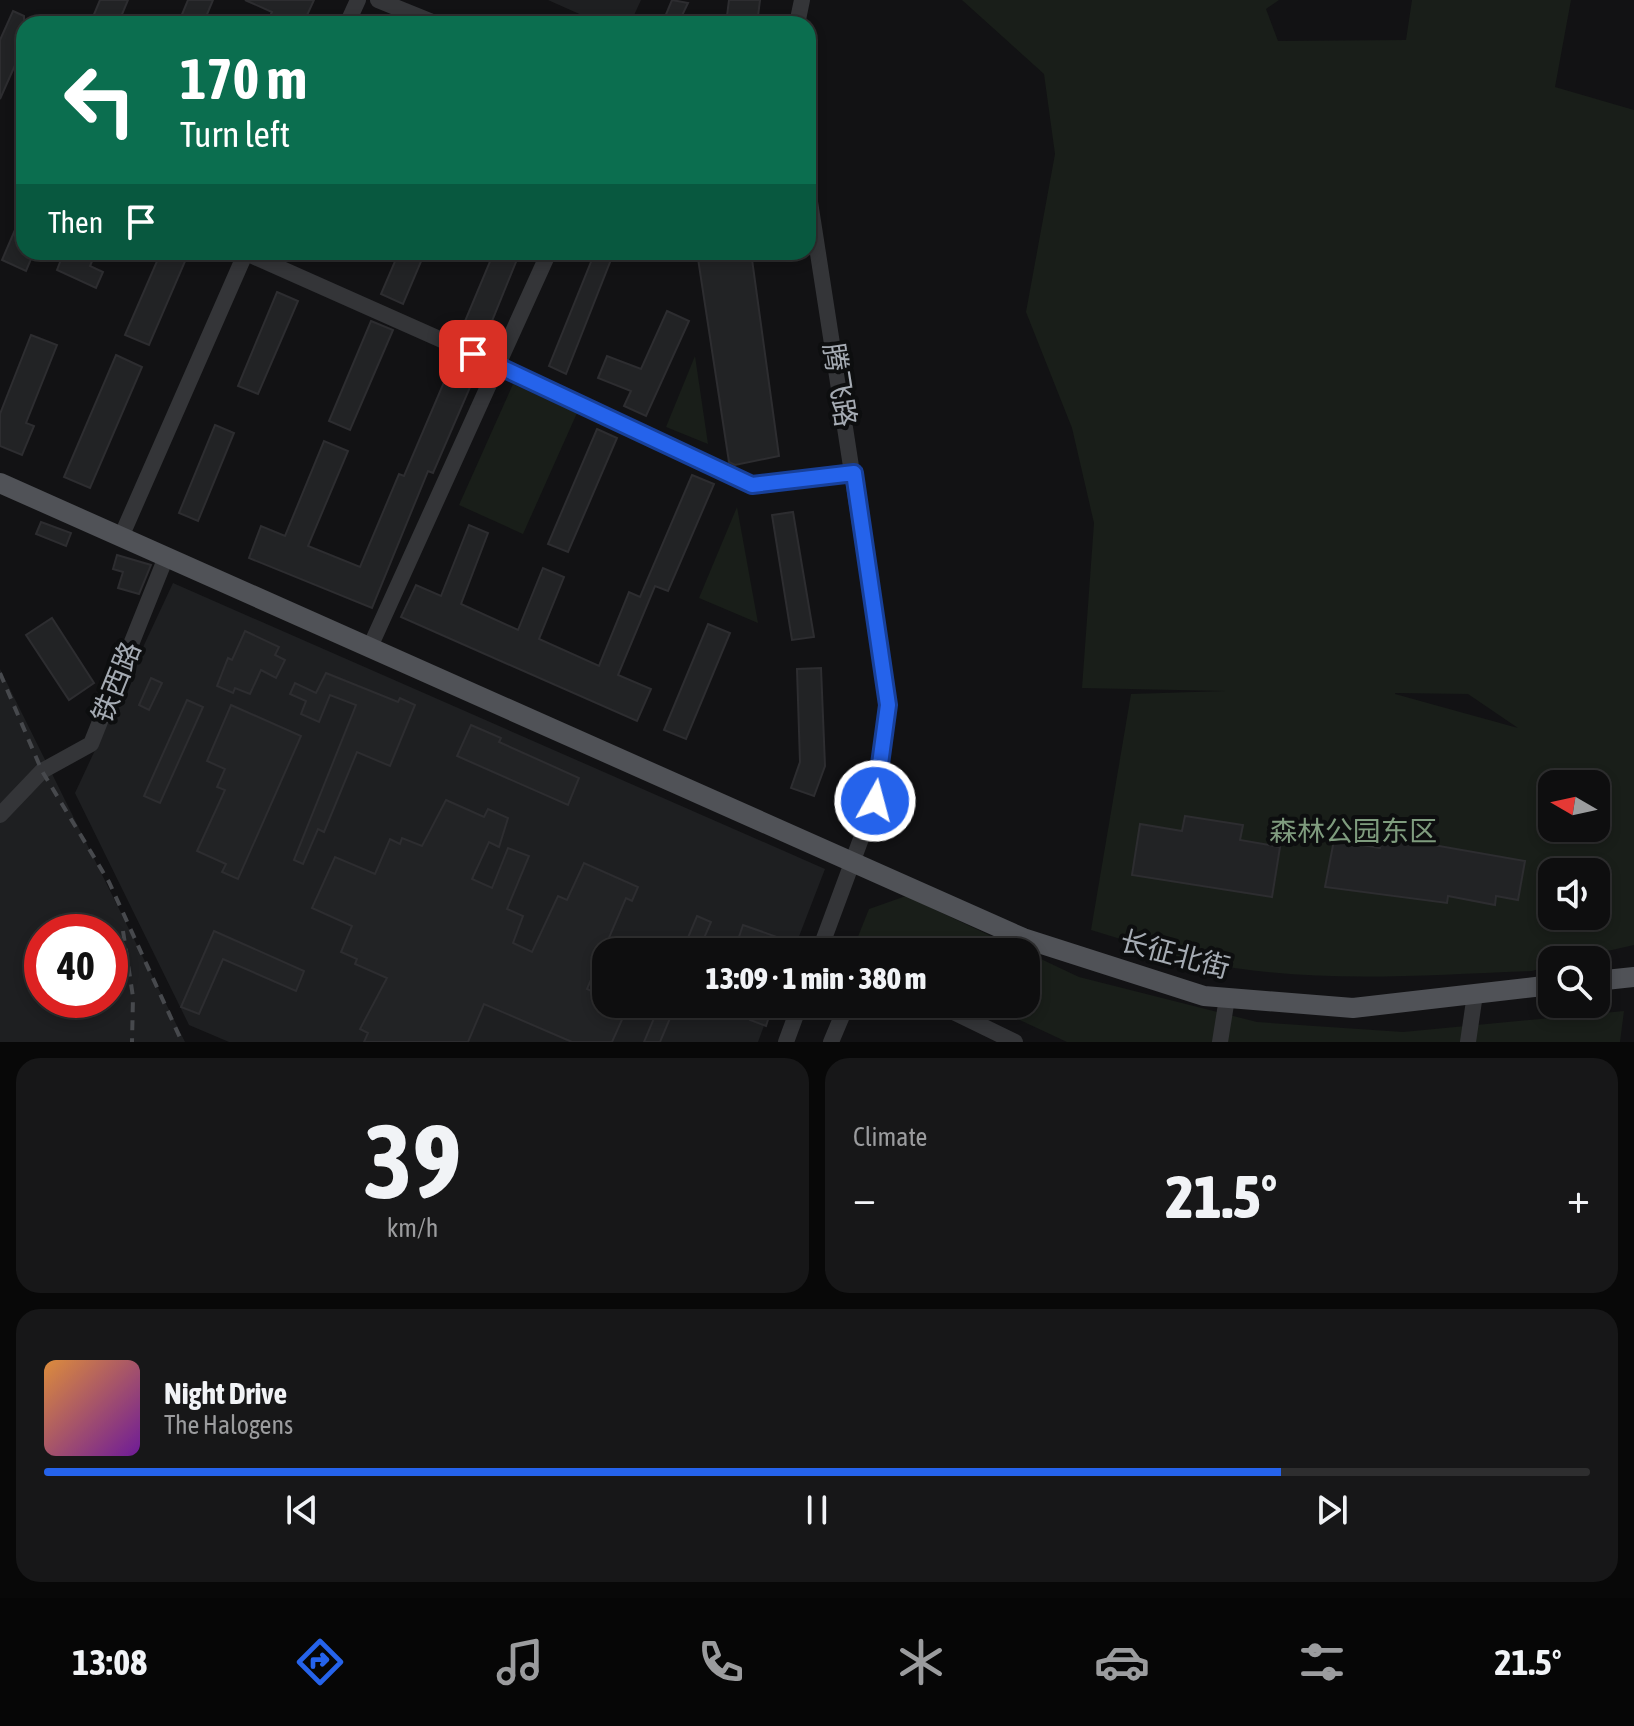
<!DOCTYPE html>
<html lang="en">
<head>
<meta charset="utf-8">
<style>
  :root { --surface:#0e0e0f; --page:#171718; --text:#f1f3f6; --muted:#9b9c9e; --line:#2e2e2f; --accent:#2563eb }
  body { margin:0; font-family:"Asap Condensed","Noto Sans SC",sans-serif; background:var(--page); color:var(--text); height:100vh; display:flex; flex-direction:column; font-size:30px; white-space:nowrap }
  * { box-sizing:border-box; margin:0 }
  p { font-size:26px; color:var(--muted) }
  .icon { flex:none; width:44px; height:44px; fill:none; stroke:currentColor; stroke-width:2; stroke-linecap:round; stroke-linejoin:round }
  .map { position:relative; height:1042px; overflow:hidden }
  .side { display:flex; flex-direction:column; gap:16px; padding:16px; background:#080808; flex:1 }
  .side>* { flex:none }
  .guide { position:absolute; left:16px; top:16px; width:800px; height:244px; border-radius:24px; box-shadow:0 4px 12px #0003,0 0 0 2px var(--line); background:#0b6e4f; color:#fff; overflow:hidden }
  .needle { width:52px; rotate:279deg }
  .buttons { position:absolute; left:1538px; top:770px; display:grid; gap:16px }
  .buttons a { display:grid; place-items:center; width:72px; height:72px; border-radius:16px; background:var(--surface); box-shadow:0 4px 12px #0003,0 0 0 2px var(--line); font-size:40px }
  .speed { position:absolute; left:24px; top:914px; display:flex; gap:16px; font-size:40px; font-weight:700; text-align:center }
  .speed>* { display:grid; place-content:center; width:104px; height:104px; border-radius:50%; background:var(--surface); box-shadow:0 4px 12px #0003,0 0 0 2px var(--line); line-height:1 }
  .speed .limit { border:12px solid #d22; background:#fff; color:#111 }
  .pin { position:absolute; display:grid; place-items:center; width:68px; height:68px; color:#fff; margin:-34px; border-radius:16px; box-shadow:0 4px 12px #0006 }
  .me { position:absolute; width:88px; margin:-44px; rotate:7deg; stroke-linejoin:round; filter:drop-shadow(0 0 6px #0008) }
  .turn { display:flex; align-items:center; gap:28px; height:168px; padding:0 32px; font-size:36px }
  .turn .icon { width:104px; height:104px; stroke-width:2.5 }
  .turn b { display:block; font-size:56px; line-height:68px }
  .then { display:flex; align-items:center; height:76px; padding:0 32px; background:#0003; gap:16px; font-size:30px }
  .big { font-size:60px; font-weight:800; line-height:1.1 }
  .side .tile { flex:1; display:flex; flex-direction:column; justify-content:center; gap:12px; min-width:0; padding:0 28px; border-radius:24px; background:var(--page) }
  .side .dial { align-items:center; gap:0 }
  .dial b { font-size:104px; line-height:1 }
  .song { display:flex; align-items:center; gap:24px }
  .cover { width:96px; height:96px; border-radius:12px; background:linear-gradient(135deg,hsl(30 70% 55%),hsl(280 70% 35%)) }
  .played { height:8px; border-radius:4px; background:linear-gradient(90deg,var(--accent) 80%,var(--line) 80%) }
  .keys { display:flex; justify-content:space-around; direction:ltr }
  .heat { display:flex; justify-content:space-between; align-items:center; font-size:44px; direction:ltr }
  .side .tiles { flex:1; display:grid; gap:16px; grid-template-columns:1fr 1fr }
  .tile:last-child { grid-column:span 2 }
  .trip { position:absolute; left:592px; top:938px; width:448px; height:80px; border-radius:24px; background:var(--surface); box-shadow:0 4px 12px #0003,0 0 0 2px var(--line); font-weight:800; line-height:80px; text-align:center }
  .menu { display:flex; height:128px; justify-content:space-around; align-items:center; background:#060606; color:var(--muted) }
  .menu .icon { width:56px; height:56px }
  .menu .on { color:var(--accent) }
  .menu b { font-size:36px; color:var(--text) }
  .map>svg:first-child { display:block }
  .built { fill:#1e1f21; fill-rule:evenodd }
  .green { fill:#191e19; fill-rule:evenodd }
  .building { fill:#222325; stroke:#2d2d30; stroke-width:2 }
  .lines { fill:none; stroke-linecap:round; stroke-linejoin:round }
  .minor { stroke:#343538; stroke-width:16 }
  .major { stroke:#505257; stroke-width:20 }
  .rail { stroke:#47494d; stroke-width:4; stroke-dasharray:10 8; stroke-linecap:butt }
  .route-casing { stroke:#184099; stroke-width:20 }
  .route { stroke:#2563eb; stroke-width:14 }
  .labels { text-anchor:middle; dominant-baseline:central; stroke-width:8; stroke-linejoin:round; paint-order:stroke }
  .street-label { font-size:28px; fill:#a5abb3; stroke:#0d0e0f }
  .park-label { font-size:28px; fill:#7f9c7e; stroke:#0d0e0f }
</style>
</head>
<body>
<div class="map">
<svg width="1634" height="1042" viewBox="0 0 1634 1042">
  <rect width="100%" height="100%" fill="#121214"/>
  <g class="built">
    <polygon points="548,0 641,0 630,24 602,24"/>
    <polygon points="173,583 825,869 793,952 606,952 606,1004 772,1004 758,1042 229,1042 189,1025 75,793"/>
    <path d="M0 669 185 1042H186H0ZM42 932H110V1000H42Z"/>
  </g>
  <g class="green">
    <path d="M962 0H1279L1266 9 1278 41 1406 40 1412 0H1571L1555 87 1634 110V945L1568 960H1552V965L1532 971C1421 975 1306 985 1197 961 1161 954 1126 940 1091 930L1131 694 1225 691 1082 688 1094 523 1072 428 1026 312 1055 154 1044 74ZM1395 693 1468 694 1518 728 1395 694ZM1552 784H1596V828H1552ZM1552 872H1596V916H1552Z"/>
    <polygon points="695,356 708,444 666,427"/>
    <polygon points="513,384 577,413 523,534 459,505"/>
    <polygon points="737,507 758,623 699,598"/>
    <polygon points="906,896 1025,952 872,952 855,944 869,909"/>
    <polygon points="1026,952 1079,977 1257,1022 1403,1032 1624,1011 1620,1042 1067,1042 985,1004 1026,1004"/>
  </g>
  <g class="building">
    <polygon points="100,0 128,0 118,24 90,24"/>
    <polygon points="188,0 213,0 203,24 178,24"/>
    <polygon points="245,0 314,0 303,24 266,24 272,12"/>
    <polygon points="672,0 688,3 678,24 662,24"/>
    <polygon points="729,0 760,0 757,24 726,24"/>
    <polygon points="13,11 24,16 24,45 0,99 0,40"/>
    <polygon points="24,209 24,252 34,252 26,271 2,260"/>
    <polygon points="64,252 96,252 90,266 103,272 96,288 57,270"/>
    <polygon points="161,252 189,252 149,345 125,335"/>
    <polygon points="399,252 425,252 403,304 381,294"/>
    <polygon points="494,252 520,252 486,336 463,326"/>
    <polygon points="595,252 614,252 566,374 549,366"/>
    <polygon points="697,252 751,252 779,456 735,465 729,462"/>
    <polygon points="277,292 298,301 258,394 238,386"/>
    <polygon points="667,311 689,321 646,416 624,406 631,391 598,378 607,356 641,369"/>
    <polygon points="371,321 393,330 350,430 329,421"/>
    <polygon points="31,335 57,345 26,423 34,426 22,455 0,446 0,414"/>
    <polygon points="116,355 142,367 90,488 64,477"/>
    <polygon points="453,361 477,371 433,473 428,471 372,608 249,558 261,526 285,536 324,441 348,451 308,546 360,567 399,474 404,476"/>
    <polygon points="215,425 234,433 198,521 179,513"/>
    <polygon points="597,429 617,438 568,552 548,544"/>
    <polygon points="692,475 714,484 668,591 655,586 618,675 651,689 637,721 401,617 416,585 441,596 469,525 488,533 461,604 518,630 543,568 564,577 539,639 599,666 629,592 640,597"/>
    <polygon points="793,512 814,637 792,640 772,515"/>
    <polygon points="41,522 71,533 66,546 36,534"/>
    <polygon points="117,555 151,565 139,594 118,588 123,572 113,569"/>
    <polygon points="52,618 94,683 69,700 26,635"/>
    <polygon points="708,624 730,633 686,739 664,730"/>
    <polygon points="245,631 279,647 275,655 285,660 276,678 261,670 250,694 235,688 233,693 217,686 228,658 232,660"/>
    <polygon points="821,668 825,766 814,796 791,788 800,762 797,669"/>
    <polygon points="326,673 398,702 400,698 415,705 390,766 357,752 324,832 318,829 303,864 294,860 356,705 330,695 319,722 301,714 306,701 290,694 295,683 316,693"/>
    <polygon points="151,678 162,683 149,710 139,705"/>
    <polygon points="187,700 203,707 160,803 144,796"/>
    <polygon points="231,705 301,736 238,879 222,872 226,864 197,851 225,790 217,787 225,769 207,761"/>
    <polygon points="471,725 501,738 499,742 579,778 568,805 457,756"/>
    <polygon points="446,800 484,817 488,809 508,818 499,847 489,842 472,879 492,888 508,848 529,856 507,909 523,916 513,943 532,952 558,896 567,900 584,863 638,887 632,901 626,898 587,989 600,995 597,1004 629,1004 612,1042 572,1042 484,1004 468,1042 364,1042 368,1033 360,1029 387,978 355,964 357,959 341,952 352,926 312,908 335,857 375,874 390,839 400,844 402,838 422,846"/>
    <polygon points="1185,816 1243,825 1240,840 1280,847 1272,897 1132,875 1140,824 1182,831"/>
    <polygon points="1382,836 1525,861 1518,900 1496,896 1495,905 1448,896 1447,903 1325,887 1334,840 1380,848"/>
    <polygon points="697,916 711,922 698,952 682,952"/>
    <polygon points="743,925 794,943 791,952 774,952 739,937"/>
    <polygon points="214,931 304,971 296,991 223,959 199,1014 181,1007"/>
    <polygon points="660,1004 676,1004 660,1042 644,1042"/>
    <polygon points="756,1004 773,1004 766,1026 750,1020"/>
  </g>
  <g class="lines">
    <g class="minor">
      <polyline points="378,0 437,24"/>
      <polyline points="347,24 358,0"/>
      <polyline points="797,24 802,0"/>
      <polyline points="808,189 888,705 875,801 819,952"/>
      <polyline points="246,253 498,365 752,485 854,473"/>
      <polyline points="121,537 246,252"/>
      <polyline points="370,647 549,252"/>
      <polyline points="0,815 42,771 91,744 166,557"/>
      <polyline points="937,1004 1015,1042"/>
      <polyline points="786,1042 800,1004"/>
      <polyline points="831,1042 847,1004"/>
      <polyline points="1220,1042 1227,998"/>
      <polyline points="1468,1042 1475,994"/>
    </g>
    <g class="major">
      <polyline points="0,483 1023,938 1204,996 1353,1008 1552,985"/>
      <polyline points="1596,981 1634,977"/>
    </g>
    <g class="rail">
      <polyline points="0,673 42,771 109,882 182,1042"/>
      <polyline points="123,931 133,997 132,1042"/>
    </g>
  </g>
  <g class="lines">
    <g class="route-casing">
      <polyline id="route" points="473,354 752,485 854,473 888,705 875,801"/>
    </g>
    <use href="#route" class="route"/>
  </g>
  <g class="labels">
    <g class="street-label">
      <text transform="translate(840 385) rotate(81)">腾飞路</text>
      <text transform="translate(116 682) rotate(-68)">铁西路</text>
      <text transform="translate(1175 954) rotate(15)">长征北街</text>
    </g>
    <g class="park-label">
      <text x="1353" y="831">森林公园东区</text>
    </g>
  </g>
</svg>
<div class="buttons">
<a><svg class="needle" viewBox="-14 -14 28 28"><path d="M0-13l5 13h-10z" fill="#e53935"/><path d="M0 13l5-13h-10z" fill="#9b9c9e"/></svg></a>
<a><svg class="icon" aria-label="sound" viewBox="0 0 24 24"><path d="M4 9h4l5-4v14l-5-4H4zM17 9q2 3 0 6"/></svg></a>
<a><svg class="icon" aria-label="search" viewBox="0 0 24 24"><circle cx="10" cy="10" r="6"/><path d="M15 15l6 6"/></svg></a>
</div>
<div class="speed"><div class="limit">40</div></div>
<div class="pin" style="left:473px;top:354px;background:#d93025"><svg class="icon" aria-label="arrive" viewBox="0 0 24 24"><path d="M6 21V4h12l-3 4 3 4H6"/></svg></div>
<svg class="me" style="left:875px;top:801px" viewBox="-20 -20 40 40"><circle r="17" fill="#2563eb" stroke="#fff" stroke-width="3"/><path d="M0-11L8 9 0 5-8 9z" fill="#fff"/></svg>
<div class="trip">13:09 · 1 min · 380 m</div>
<div class="guide">
<div class="turn"><svg class="icon" aria-label="left" viewBox="0 0 24 24"><path d="M17 20v-9H6M10 6l-5 5 5 5"/></svg><div><b>170 m</b>Turn left</div></div>
<div class="then">Then<svg class="icon" aria-label="arrive" viewBox="0 0 24 24"><path d="M6 21V4h12l-3 4 3 4H6"/></svg></div>
</div>
</div>
<section class="side">
<div class="tiles">
<div class="tile dial"><b>39</b><p>km/h</p></div>
<div class="tile"><p>Climate</p>
<div class="heat"><a>−</a><b class="big">21.5°</b><a>+</a></div>
</div>
<div class="tile">
<div class="song"><i class="cover"></i><div><b>Night Drive</b><p>The Halogens</p></div></div>
<div class="played"></div>
<div class="keys"><svg class="icon" aria-label="previous" viewBox="0 0 24 24"><path d="M18 5L8 12l10 7zM5 5v14"/></svg><svg class="icon" aria-label="pause" viewBox="0 0 24 24"><path d="M8 5v14M16 5v14"/></svg><svg class="icon" aria-label="next" viewBox="0 0 24 24"><path d="M6 5l10 7-10 7zM19 5v14"/></svg></div>
</div>
</div>
</section>
<nav class="menu">
<b>13:08</b>
<svg class="icon on" aria-label="directions" viewBox="0 0 24 24"><path d="M12 3l9 9-9 9-9-9zM9 14v-3h6M13 9l2 2-2 2"/></svg>
<svg class="icon" aria-label="music" viewBox="0 0 24 24"><path d="M9 18V5l10-2v13"/><circle cx="6" cy="18" r="3"/><circle cx="16" cy="16" r="3"/></svg>
<svg class="icon" aria-label="phone" viewBox="0 0 24 24"><path d="M5 4h4l2 5-3 2q2 4 5 5l2-3 5 2v4C11 20 4 13 5 4z"/></svg>
<svg class="icon" aria-label="climate" viewBox="0 0 24 24"><path d="M12 3v18M4 7l16 10M4 17L20 7"/></svg>
<svg class="icon" aria-label="car" viewBox="0 0 24 24"><path d="M5 17H2v-5l4-1 3-4h7l3 4 3 1v5h-3M9 17h6M6 11h13"/><circle cx="7" cy="17" r="2"/><circle cx="17" cy="17" r="2"/></svg>
<svg class="icon" aria-label="filters" viewBox="0 0 24 24"><path d="M4 7h16M4 17h16"/><circle cx="9" cy="7" r="2"/><circle cx="15" cy="17" r="2"/></svg>
<b>21.5°</b>
</nav>
</body>
</html>
